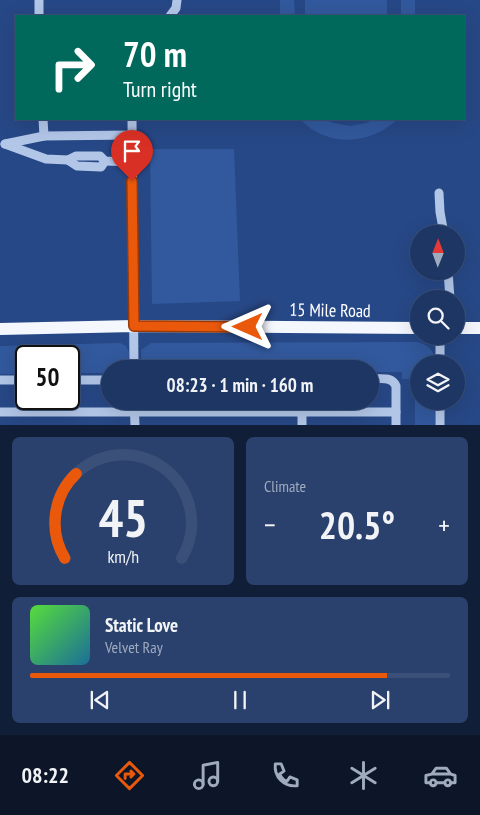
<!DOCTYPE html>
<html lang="en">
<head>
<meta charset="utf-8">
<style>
  :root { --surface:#1d3664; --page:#2a416d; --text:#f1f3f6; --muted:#a0abbf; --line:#3b5078; --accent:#ea580c }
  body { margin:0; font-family:"PT Sans Narrow",sans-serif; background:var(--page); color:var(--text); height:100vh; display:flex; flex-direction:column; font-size:19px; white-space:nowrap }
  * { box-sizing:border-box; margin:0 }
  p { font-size:16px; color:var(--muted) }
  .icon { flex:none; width:28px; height:28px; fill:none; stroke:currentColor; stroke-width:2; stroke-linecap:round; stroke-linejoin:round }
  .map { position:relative; height:425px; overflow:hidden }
  .sheet { display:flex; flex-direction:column; gap:12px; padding:12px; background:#101e37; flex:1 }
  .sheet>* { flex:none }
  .banner { position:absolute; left:15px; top:15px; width:450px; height:105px; border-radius:0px; box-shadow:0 5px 20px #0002,0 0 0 1px var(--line); background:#00695c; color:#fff; overflow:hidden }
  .needle { width:32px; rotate:1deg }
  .buttons { position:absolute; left:410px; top:225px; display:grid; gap:10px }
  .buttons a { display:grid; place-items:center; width:55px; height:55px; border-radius:50%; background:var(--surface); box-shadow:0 5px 20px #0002,0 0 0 1px var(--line); font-size:25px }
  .speed { position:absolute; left:15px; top:345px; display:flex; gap:10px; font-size:25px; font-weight:700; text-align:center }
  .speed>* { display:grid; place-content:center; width:65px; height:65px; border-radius:50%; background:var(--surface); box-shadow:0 5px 20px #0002,0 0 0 1px var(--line); line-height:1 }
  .speed .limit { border:2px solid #111; border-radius:8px; background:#fff; color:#111 }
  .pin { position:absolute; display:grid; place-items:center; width:42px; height:42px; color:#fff; margin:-51px -21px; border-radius:50% 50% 50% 0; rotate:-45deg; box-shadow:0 0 5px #0007 }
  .pin .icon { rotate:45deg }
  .me { position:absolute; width:55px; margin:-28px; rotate:270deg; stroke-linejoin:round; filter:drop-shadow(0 0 4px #0008) }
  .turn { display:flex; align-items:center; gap:18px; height:105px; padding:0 25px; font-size:22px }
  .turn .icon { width:65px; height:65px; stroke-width:2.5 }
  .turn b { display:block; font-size:35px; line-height:42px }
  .big { font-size:38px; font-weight:700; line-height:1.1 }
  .sheet .widget { flex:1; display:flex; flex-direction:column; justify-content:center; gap:8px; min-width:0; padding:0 18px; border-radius:8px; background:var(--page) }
  .sheet .dial { align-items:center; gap:0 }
  .dial svg { height:130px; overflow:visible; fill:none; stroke:var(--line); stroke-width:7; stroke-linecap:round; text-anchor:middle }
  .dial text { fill:var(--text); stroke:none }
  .song { display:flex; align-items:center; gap:15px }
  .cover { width:60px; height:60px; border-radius:8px; background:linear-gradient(135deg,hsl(110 70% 55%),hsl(200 70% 35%)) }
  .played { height:5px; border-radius:2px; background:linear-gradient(90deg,var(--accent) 85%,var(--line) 85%) }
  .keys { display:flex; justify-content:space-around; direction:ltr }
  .heat { display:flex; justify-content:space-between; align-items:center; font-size:28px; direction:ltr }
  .sheet .tiles { flex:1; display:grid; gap:12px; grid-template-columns:1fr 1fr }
  .widget:last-child { grid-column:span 2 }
  .trip { position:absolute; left:101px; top:360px; width:278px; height:50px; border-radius:25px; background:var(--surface); box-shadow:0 5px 20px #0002,0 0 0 1px var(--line); font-weight:700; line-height:50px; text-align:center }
  .tab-bar { display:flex; height:80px; justify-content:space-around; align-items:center; background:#0c1628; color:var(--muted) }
  .tab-bar .icon { width:35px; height:35px }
  .tab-bar .on { color:var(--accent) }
  .tab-bar b { font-size:22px; color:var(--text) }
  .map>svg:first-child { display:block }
  .green { fill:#32599d }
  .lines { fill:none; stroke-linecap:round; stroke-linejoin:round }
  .minor { stroke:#b2c6e8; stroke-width:9 }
  .major { stroke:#f4f7fe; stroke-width:12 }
  .route-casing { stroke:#983908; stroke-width:12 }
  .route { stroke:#ea580c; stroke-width:9 }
  .labels { text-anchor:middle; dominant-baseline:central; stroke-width:5; stroke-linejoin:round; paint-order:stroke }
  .street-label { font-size:18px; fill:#fff; stroke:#274886 }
</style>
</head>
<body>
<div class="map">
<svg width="480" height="425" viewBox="0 0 480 425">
  <rect width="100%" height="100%" fill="#274886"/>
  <g class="green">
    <polygon points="280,0 294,0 295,16 280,16"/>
    <rect x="305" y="0" width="82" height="16"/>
    <rect x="401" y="0" width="14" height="16"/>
    <path d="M300 119H323L334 123 350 126 366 123 375 119H398C370 145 327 148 300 119Z"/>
    <polygon points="150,149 234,149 240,301 152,304"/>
    <path d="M417 342C429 345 435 351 435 364H419V401H435V425H415V379H402V372H370V369H142L141 350 151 343Z"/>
    <polygon points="120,343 126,346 129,352 128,369 110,369 110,373 69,373 69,356 26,356 26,374 0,374 0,346"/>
  </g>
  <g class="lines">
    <g class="minor">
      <polyline points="39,16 39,0"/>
      <polyline points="170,16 176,8 177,0"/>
      <polyline points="43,119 44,136 132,135"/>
      <polyline points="132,119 134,369"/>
      <polyline points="5,144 46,159 68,160 76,156 100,156 105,161 132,162"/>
      <polyline points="5,144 44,136"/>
      <polyline points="68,160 77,166 101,167 105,161"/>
      <polyline points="439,193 440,212 444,234"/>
      <polyline points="448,271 450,299"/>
      <polyline points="440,364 440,336"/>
      <path d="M370 379C380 379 392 376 396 386V425"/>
      <polyline points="0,380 26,380"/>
      <polyline points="69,380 110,380"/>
      <polyline points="134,401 135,425"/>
      <polyline points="302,401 302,425"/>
      <polyline points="0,412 396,412"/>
      <polyline points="440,425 440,401"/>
    </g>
    <g class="major">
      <polyline points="456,328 480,328"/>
      <polyline points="0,329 134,326 419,328"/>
    </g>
  </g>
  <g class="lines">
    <g class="route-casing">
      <polyline id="route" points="132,181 134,326 248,327"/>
    </g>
    <use href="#route" class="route"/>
  </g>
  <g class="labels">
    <g class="street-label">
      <text transform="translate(330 310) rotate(1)">15 Mile Road</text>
    </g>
  </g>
</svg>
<div class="buttons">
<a><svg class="needle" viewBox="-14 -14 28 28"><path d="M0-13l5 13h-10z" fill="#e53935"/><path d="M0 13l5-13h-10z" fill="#a0abbf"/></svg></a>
<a><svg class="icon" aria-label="search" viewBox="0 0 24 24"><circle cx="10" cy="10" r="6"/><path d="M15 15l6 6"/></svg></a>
<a><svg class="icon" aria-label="layers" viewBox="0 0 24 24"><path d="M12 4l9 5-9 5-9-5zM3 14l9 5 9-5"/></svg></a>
</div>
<div class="speed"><div class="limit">50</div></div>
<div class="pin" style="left:132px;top:181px;background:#d93025"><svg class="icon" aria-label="arrive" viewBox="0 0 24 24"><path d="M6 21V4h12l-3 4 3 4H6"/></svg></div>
<svg class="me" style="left:248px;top:327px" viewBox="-20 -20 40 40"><path d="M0-17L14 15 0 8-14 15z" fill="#ea580c" stroke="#fff" stroke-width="4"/></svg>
<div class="trip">08:23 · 1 min · 160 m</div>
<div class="banner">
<div class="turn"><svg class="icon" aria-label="right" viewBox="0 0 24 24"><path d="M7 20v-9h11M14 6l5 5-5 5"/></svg><div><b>70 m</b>Turn right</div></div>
</div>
</div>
<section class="sheet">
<div class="tiles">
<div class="widget dial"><svg viewBox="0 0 100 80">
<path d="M14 69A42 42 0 1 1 86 69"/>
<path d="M14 69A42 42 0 0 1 21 17" stroke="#ea580c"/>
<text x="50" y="56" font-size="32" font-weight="700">45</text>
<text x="50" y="72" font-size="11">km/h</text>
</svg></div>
<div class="widget"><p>Climate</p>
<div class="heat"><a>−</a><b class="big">20.5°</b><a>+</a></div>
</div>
<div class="widget">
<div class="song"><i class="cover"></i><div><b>Static Love</b><p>Velvet Ray</p></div></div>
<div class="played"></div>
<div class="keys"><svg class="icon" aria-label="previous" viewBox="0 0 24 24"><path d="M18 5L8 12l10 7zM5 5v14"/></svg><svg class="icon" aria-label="pause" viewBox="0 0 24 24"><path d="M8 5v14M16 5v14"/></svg><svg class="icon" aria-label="next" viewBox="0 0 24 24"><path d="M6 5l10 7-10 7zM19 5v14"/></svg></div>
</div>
</div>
</section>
<nav class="tab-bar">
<b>08:22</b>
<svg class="icon on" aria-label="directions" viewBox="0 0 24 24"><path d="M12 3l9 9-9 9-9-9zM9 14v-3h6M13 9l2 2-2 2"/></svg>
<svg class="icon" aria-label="music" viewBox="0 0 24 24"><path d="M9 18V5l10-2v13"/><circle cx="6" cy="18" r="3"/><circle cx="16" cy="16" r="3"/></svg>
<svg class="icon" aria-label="phone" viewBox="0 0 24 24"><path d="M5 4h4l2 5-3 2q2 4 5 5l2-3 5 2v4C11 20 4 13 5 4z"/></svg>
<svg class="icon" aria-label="climate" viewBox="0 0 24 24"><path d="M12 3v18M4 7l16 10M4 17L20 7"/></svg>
<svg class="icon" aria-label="car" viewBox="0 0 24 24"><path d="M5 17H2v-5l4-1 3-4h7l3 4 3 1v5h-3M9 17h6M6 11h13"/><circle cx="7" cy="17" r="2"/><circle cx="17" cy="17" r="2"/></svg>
</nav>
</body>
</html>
